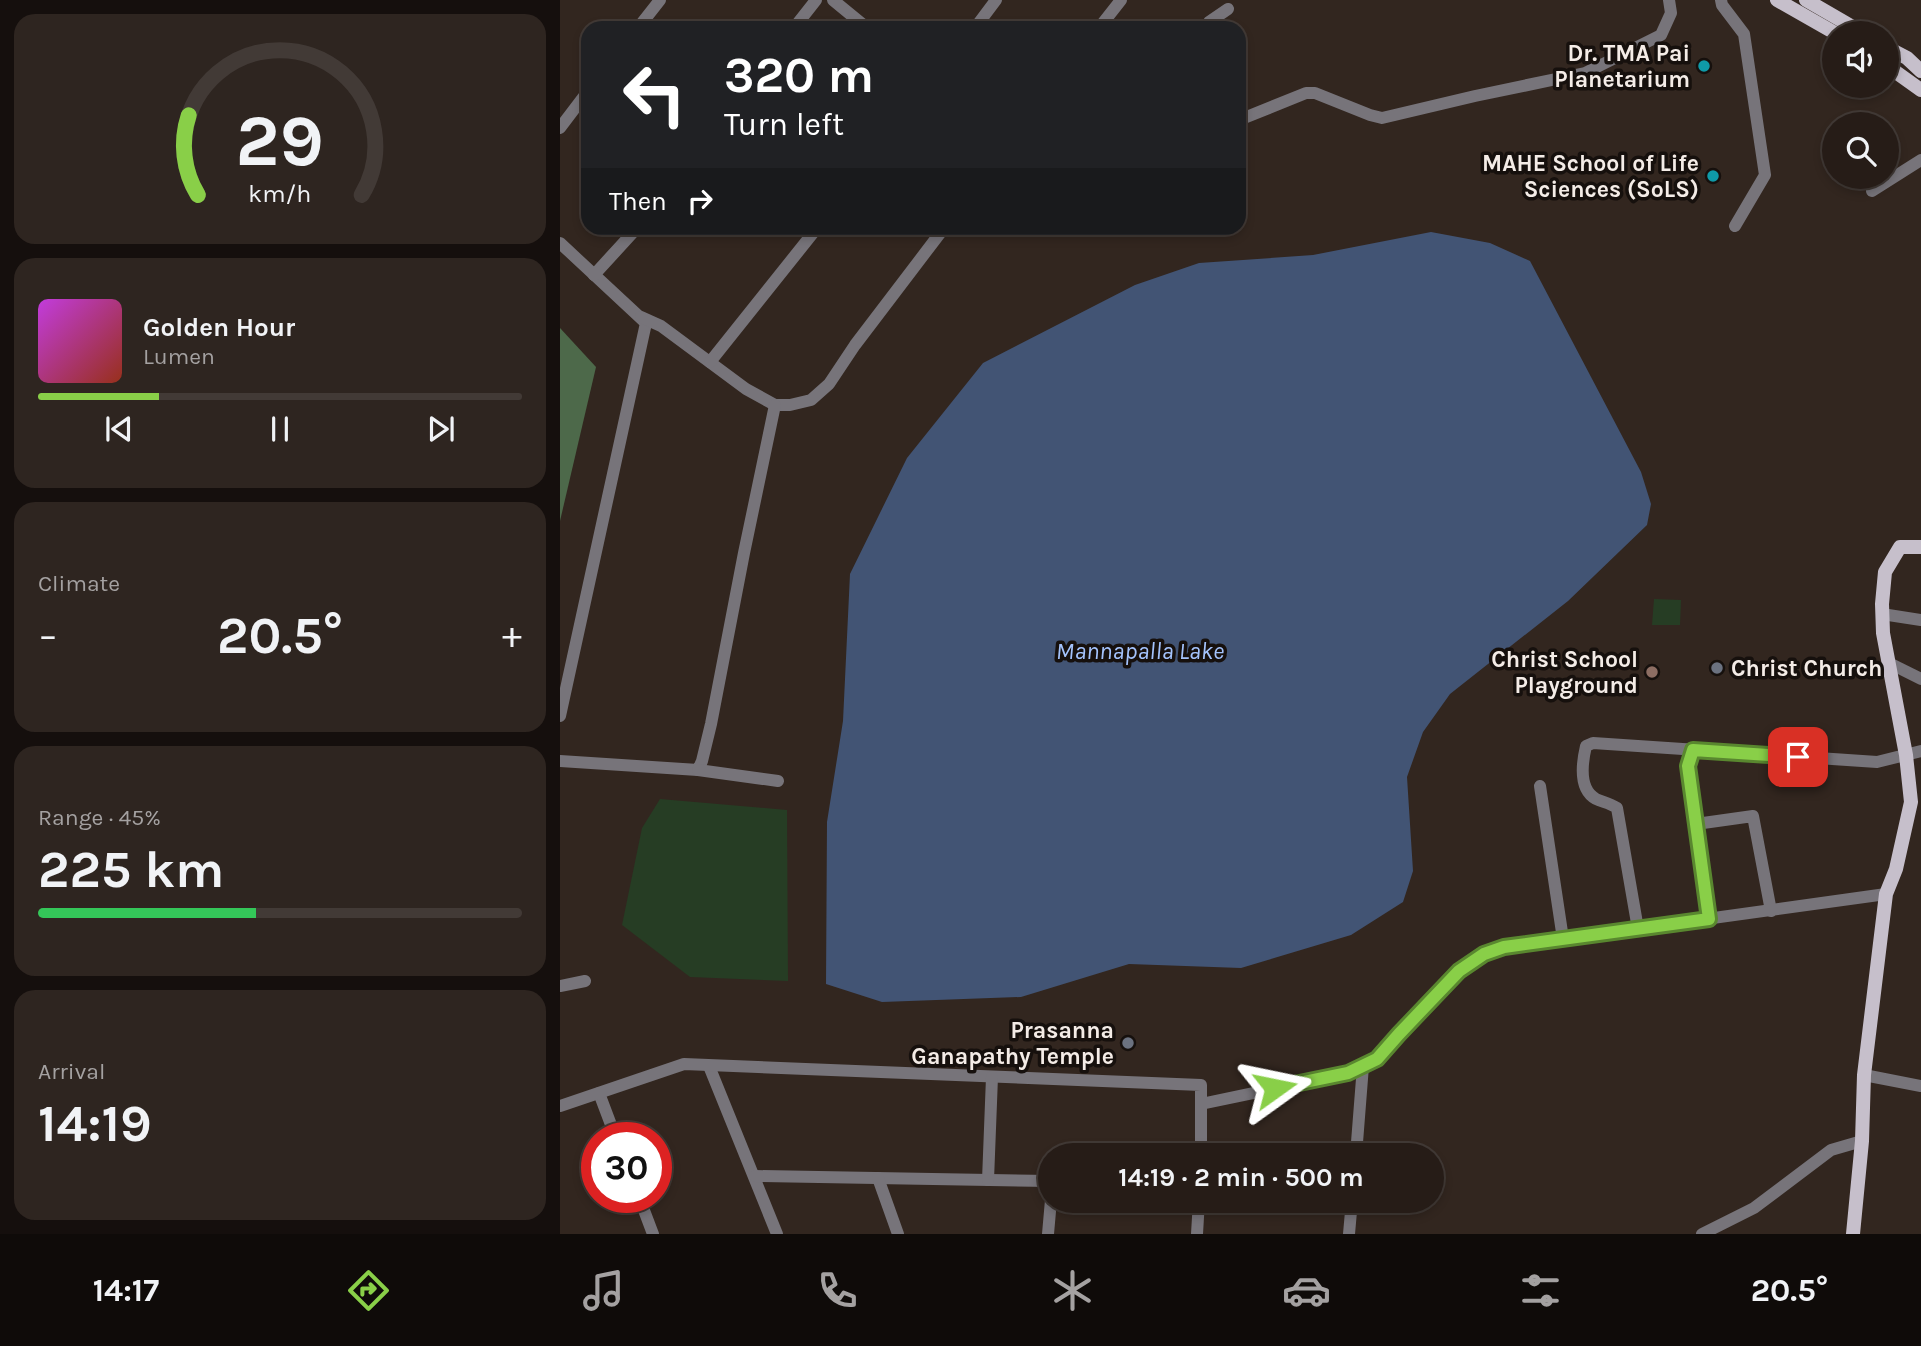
<!DOCTYPE html>
<html lang="en">
<head>
<meta charset="utf-8">
<style>
  :root { --surface:#261c17; --page:#2e2520; --text:#f1f3f6; --muted:#a4a1a1; --line:#423a36; --accent:#89cf48 }
  body { margin:0; font-family:Karla,sans-serif; background:var(--page); color:var(--text); height:100vh; display:flex; flex-direction:column; font-size:26px; white-space:nowrap }
  * { box-sizing:border-box; margin:0 }
  p { font-size:23px; color:var(--muted) }
  .icon { flex:none; width:38px; height:38px; fill:none; stroke:currentColor; stroke-width:2; stroke-linecap:round; stroke-linejoin:round }
  .map { position:relative; flex:1; overflow:hidden }
  .details { display:flex; flex-direction:column; gap:14px; padding:14px; background:#150f0d; width:560px }
  .details>* { flex:none }
  .guide { position:absolute; left:21px; top:21px; width:665px; height:214px; border-radius:21px; box-shadow:0 4px 10px #0003,0 0 0 2px var(--line); background:#202124; color:#fff; overflow:hidden }
  .controls { position:absolute; left:1262px; top:21px; display:grid; gap:14px }
  .controls a { display:grid; place-items:center; width:77px; height:77px; border-radius:50%; background:var(--surface); box-shadow:0 4px 10px #0003,0 0 0 2px var(--line); font-size:35px }
  .speed { position:absolute; left:21px; top:1122px; display:flex; gap:14px; font-size:35px; font-weight:700; text-align:center }
  .speed>* { display:grid; place-content:center; width:91px; height:91px; border-radius:50%; background:var(--surface); box-shadow:0 4px 10px #0003,0 0 0 2px var(--line); line-height:1 }
  .speed .limit { border:10px solid #d22; background:#fff; color:#111 }
  .pin { position:absolute; display:grid; place-items:center; width:60px; height:60px; color:#fff; margin:-30px; border-radius:14px; box-shadow:0 4px 10px #0006 }
  .me { position:absolute; width:77px; margin:-38px; rotate:78deg; stroke-linejoin:round; filter:drop-shadow(0 0 5px #0008) }
  .turn { display:flex; align-items:center; gap:24px; height:147px; padding:0 28px; font-size:32px }
  .turn .icon { width:91px; height:91px; stroke-width:2.5 }
  .turn b { display:block; font-size:49px; line-height:60px }
  .then { display:flex; align-items:center; height:66px; padding:0 28px; background:#0003; gap:14px; font-size:26px }
  .big { font-size:52px; font-weight:700; line-height:1.1 }
  .details .tile { flex:1; display:flex; flex-direction:column; justify-content:center; gap:10px; min-width:0; padding:0 24px; border-radius:21px; background:var(--page) }
  .details .dial { align-items:center; gap:0 }
  .dial svg { height:182px; overflow:visible; fill:none; stroke:var(--line); stroke-width:7; stroke-linecap:round; text-anchor:middle }
  .dial text { fill:var(--text); stroke:none }
  .song { display:flex; align-items:center; gap:21px }
  .cover { width:84px; height:84px; border-radius:10px; background:linear-gradient(135deg,hsl(290 70% 55%),hsl(10 70% 35%)) }
  .played { height:7px; border-radius:4px; background:linear-gradient(90deg,var(--accent) 25%,var(--line) 25%) }
  .keys { display:flex; justify-content:space-around; direction:ltr }
  .heat { display:flex; justify-content:space-between; align-items:center; font-size:38px; direction:ltr }
  .charge { height:10px; border-radius:5px; background:linear-gradient(90deg,#34c759 45%,var(--line) 0) }
  .trip { position:absolute; left:478px; top:1143px; width:406px; height:70px; border-radius:35px; background:var(--surface); box-shadow:0 4px 10px #0003,0 0 0 2px var(--line); font-weight:700; line-height:70px; text-align:center }
  .menu { display:flex; height:112px; justify-content:space-around; align-items:center; background:#0f0b09; color:var(--muted) }
  .menu .icon { width:49px; height:49px }
  .menu .current { color:var(--accent) }
  .menu b { font-size:32px; color:var(--text) }
  main { display:flex; flex:1; min-height:0 }
  .map>svg:first-child { display:block }
  .green { fill:#263d24 }
  .forest { fill:#4d694a }
  .water { fill:#425474 }
  .lines { fill:none; stroke-linecap:round; stroke-linejoin:round }
  .minor { stroke:#77747a; stroke-width:12 }
  .major { stroke:#c6bfcb; stroke-width:14 }
  .route-casing { stroke:#59872f; stroke-width:18 }
  .route { stroke:#89cf48; stroke-width:12 }
  .culture-dot { fill:#0f9aa8; stroke:#16100d; stroke-width:2.5 }
  .worship-dot { fill:#6b7280; stroke:#16100d; stroke-width:2.5 }
  .education-dot { fill:#8d6e63; stroke:#16100d; stroke-width:2.5 }
  .labels { text-anchor:middle; dominant-baseline:central; stroke-width:7; stroke-linejoin:round; paint-order:stroke }
  .poi-label { font-size:23px; font-weight:bold; fill:#f4ece7; stroke:#16100d; text-anchor:end }
  .water-label { font-size:24px; font-style:italic; fill:#a4c3fc; stroke:#16100d }
</style>
</head>
<body>
<main>
<section class="details">
<div class="tile dial"><svg viewBox="0 0 100 80">
<path d="M14 69A42 42 0 1 1 86 69"/>
<path d="M14 69A42 42 0 0 1 10 34" stroke="#89cf48"/>
<text x="50" y="56" font-size="32" font-weight="700">29</text>
<text x="50" y="72" font-size="11">km/h</text>
</svg></div>
<div class="tile">
<div class="song"><i class="cover"></i><div><b>Golden Hour</b><p>Lumen</p></div></div>
<div class="played"></div>
<div class="keys"><svg class="icon" aria-label="previous" viewBox="0 0 24 24"><path d="M18 5L8 12l10 7zM5 5v14"/></svg><svg class="icon" aria-label="pause" viewBox="0 0 24 24"><path d="M8 5v14M16 5v14"/></svg><svg class="icon" aria-label="next" viewBox="0 0 24 24"><path d="M6 5l10 7-10 7zM19 5v14"/></svg></div>
</div>
<div class="tile"><p>Climate</p>
<div class="heat"><a>−</a><b class="big">20.5°</b><a>+</a></div>
</div>
<div class="tile"><p>Range · 45%</p><b class="big">225 km</b><div class="charge"></div></div>
<div class="tile"><p>Arrival</p><b class="big">14:19</b></div>
</section>
<div class="map">
<svg width="1361" height="1234" viewBox="0 0 1361 1234">
  <rect width="100%" height="100%" fill="#32261f"/>
  <g class="green">
    <polygon points="1094,599 1121,600 1120,625 1092,625"/>
    <polygon points="100,799 227,810 228,981 130,977 62,925 82,828"/>
  </g>
  <polygon class="forest" points="0,328 36,367 0,521"/>
  <polygon class="water" points="871,232 930,243 970,261 1081,472 1091,504 1087,525 1008,601 890,694 863,732 847,777 853,871 843,902 791,935 681,968 569,964 461,997 322,1002 266,984 267,822 283,721 290,574 347,458 423,363 575,285 639,263 753,255"/>
  <g class="lines">
    <g class="minor">
      <polyline points="273,0 307,28"/>
      <polyline points="1161,0 1162,5 1184,34 1205,175 1175,226"/>
      <polyline points="78,28 100,0"/>
      <polyline points="234,28 256,0"/>
      <polyline points="415,28 436,0"/>
      <polyline points="539,28 561,0"/>
      <polyline points="644,28 649,22 668,9"/>
      <polyline points="679,120 746,93 755,93 810,115 822,118 915,96 1025,73 1101,35 1111,13 1109,0"/>
      <polyline points="0,128 28,91"/>
      <polyline points="1312,191 1361,160"/>
      <polyline points="0,243 86,323 0,716"/>
      <polyline points="34,275 77,228"/>
      <polyline points="81,317 101,326 186,389 215,405 230,405 251,400 269,384 295,345 384,228"/>
      <polyline points="150,362 257,228"/>
      <polyline points="1322,614 1361,620"/>
      <polyline points="1329,663 1361,679"/>
      <polyline points="1133,750 1128,766 1149,919"/>
      <polyline points="0,761 138,770 142,761 151,724 184,553 215,405"/>
      <polyline points="138,770 218,781"/>
      <polyline points="980,786 1003,939"/>
      <polyline points="1136,824 1193,816 1211,911"/>
      <path d="M1078 929 1057 808C1050 803 1042 802 1036 799 1018 789 1022 763 1026 746L1033 743 1317 762 1361 751"/>
      <polyline points="0,986 25,981"/>
      <polyline points="149,1066 217,1234"/>
      <polyline points="1304,1075 1361,1086"/>
      <polyline points="39,1093 56,1138"/>
      <polyline points="641,1104 788,1073 817,1059 839,1034 899,971 924,954 944,947 1326,894"/>
      <polyline points="0,1106 124,1064 641,1085 641,1155"/>
      <polyline points="796,1155 803,1066"/>
      <polyline points="195,1176 490,1181"/>
      <polyline points="318,1178 338,1234"/>
      <polyline points="428,1180 432,1077"/>
      <polyline points="79,1197 93,1234"/>
      <polyline points="488,1234 491,1200"/>
      <polyline points="637,1234 639,1200"/>
      <polyline points="789,1234 792,1200"/>
      <polyline points="1142,1234 1194,1208 1271,1150 1302,1141"/>
    </g>
    <g class="major">
      <polyline points="1217,0 1275,33"/>
      <polyline points="1246,0 1303,33"/>
      <polyline points="1326,47 1347,58 1361,71"/>
      <polyline points="1326,65 1361,90"/>
      <polyline points="1293,1234 1302,1141 1304,1075 1326,894 1336,869 1351,802 1346,755 1323,633 1322,604 1325,572 1340,547 1361,547"/>
    </g>
  </g>
  <g class="lines">
    <g class="route-casing">
      <polyline id="route" points="715,1088 788,1073 817,1059 839,1034 899,971 924,954 944,947 1149,919 1128,766 1133,750 1238,757"/>
    </g>
    <use href="#route" class="route"/>
  </g>
  <g class="culture-dot">
    <circle cx="1144" cy="66" r="7"/>
    <circle cx="1153" cy="176" r="7"/>
  </g>
  <g class="worship-dot">
    <circle cx="1157" cy="668" r="7"/>
    <circle cx="568" cy="1043" r="7"/>
  </g>
  <circle class="education-dot" cx="1092" cy="672" r="7"/>
  <g class="labels">
    <g class="poi-label">
      <text x="1130" y="53">Dr. TMA Pai<tspan x="1130" dy="26">Planetarium</tspan></text>
      <text x="1139" y="163">MAHE School of Life<tspan x="1139" dy="26">Sciences (SoLS)</tspan></text>
      <text x="1078" y="659">Christ School<tspan x="1078" dy="26">Playground</tspan></text>
      <text x="1171" y="668" text-anchor="start">Christ Church</text>
      <text x="554" y="1030">Prasanna<tspan x="554" dy="26">Ganapathy Temple</tspan></text>
    </g>
    <g class="water-label">
      <text x="580" y="651">Mannapalla Lake</text>
    </g>
  </g>
</svg>
<div class="controls">
<a><svg class="icon" aria-label="sound" viewBox="0 0 24 24"><path d="M4 9h4l5-4v14l-5-4H4zM17 9q2 3 0 6"/></svg></a>
<a><svg class="icon" aria-label="search" viewBox="0 0 24 24"><circle cx="10" cy="10" r="6"/><path d="M15 15l6 6"/></svg></a>
</div>
<div class="speed"><div class="limit">30</div></div>
<div class="pin" style="left:1238px;top:757px;background:#d93025"><svg class="icon" aria-label="arrive" viewBox="0 0 24 24"><path d="M6 21V4h12l-3 4 3 4H6"/></svg></div>
<svg class="me" style="left:715px;top:1088px" viewBox="-20 -20 40 40"><path d="M0-17L14 15 0 8-14 15z" fill="#89cf48" stroke="#fff" stroke-width="4"/></svg>
<div class="trip">14:19 · 2 min · 500 m</div>
<div class="guide">
<div class="turn"><svg class="icon" aria-label="left" viewBox="0 0 24 24"><path d="M17 20v-9H6M10 6l-5 5 5 5"/></svg><div><b>320 m</b>Turn left</div></div>
<div class="then">Then<svg class="icon" aria-label="right" viewBox="0 0 24 24"><path d="M7 20v-9h11M14 6l5 5-5 5"/></svg></div>
</div>
</div>
</main>
<nav class="menu">
<b>14:17</b>
<svg class="icon current" aria-label="directions" viewBox="0 0 24 24"><path d="M12 3l9 9-9 9-9-9zM9 14v-3h6M13 9l2 2-2 2"/></svg>
<svg class="icon" aria-label="music" viewBox="0 0 24 24"><path d="M9 18V5l10-2v13"/><circle cx="6" cy="18" r="3"/><circle cx="16" cy="16" r="3"/></svg>
<svg class="icon" aria-label="phone" viewBox="0 0 24 24"><path d="M5 4h4l2 5-3 2q2 4 5 5l2-3 5 2v4C11 20 4 13 5 4z"/></svg>
<svg class="icon" aria-label="climate" viewBox="0 0 24 24"><path d="M12 3v18M4 7l16 10M4 17L20 7"/></svg>
<svg class="icon" aria-label="car" viewBox="0 0 24 24"><path d="M5 17H2v-5l4-1 3-4h7l3 4 3 1v5h-3M9 17h6M6 11h13"/><circle cx="7" cy="17" r="2"/><circle cx="17" cy="17" r="2"/></svg>
<svg class="icon" aria-label="filters" viewBox="0 0 24 24"><path d="M4 7h16M4 17h16"/><circle cx="9" cy="7" r="2"/><circle cx="15" cy="17" r="2"/></svg>
<b>20.5°</b>
</nav>
</body>
</html>
